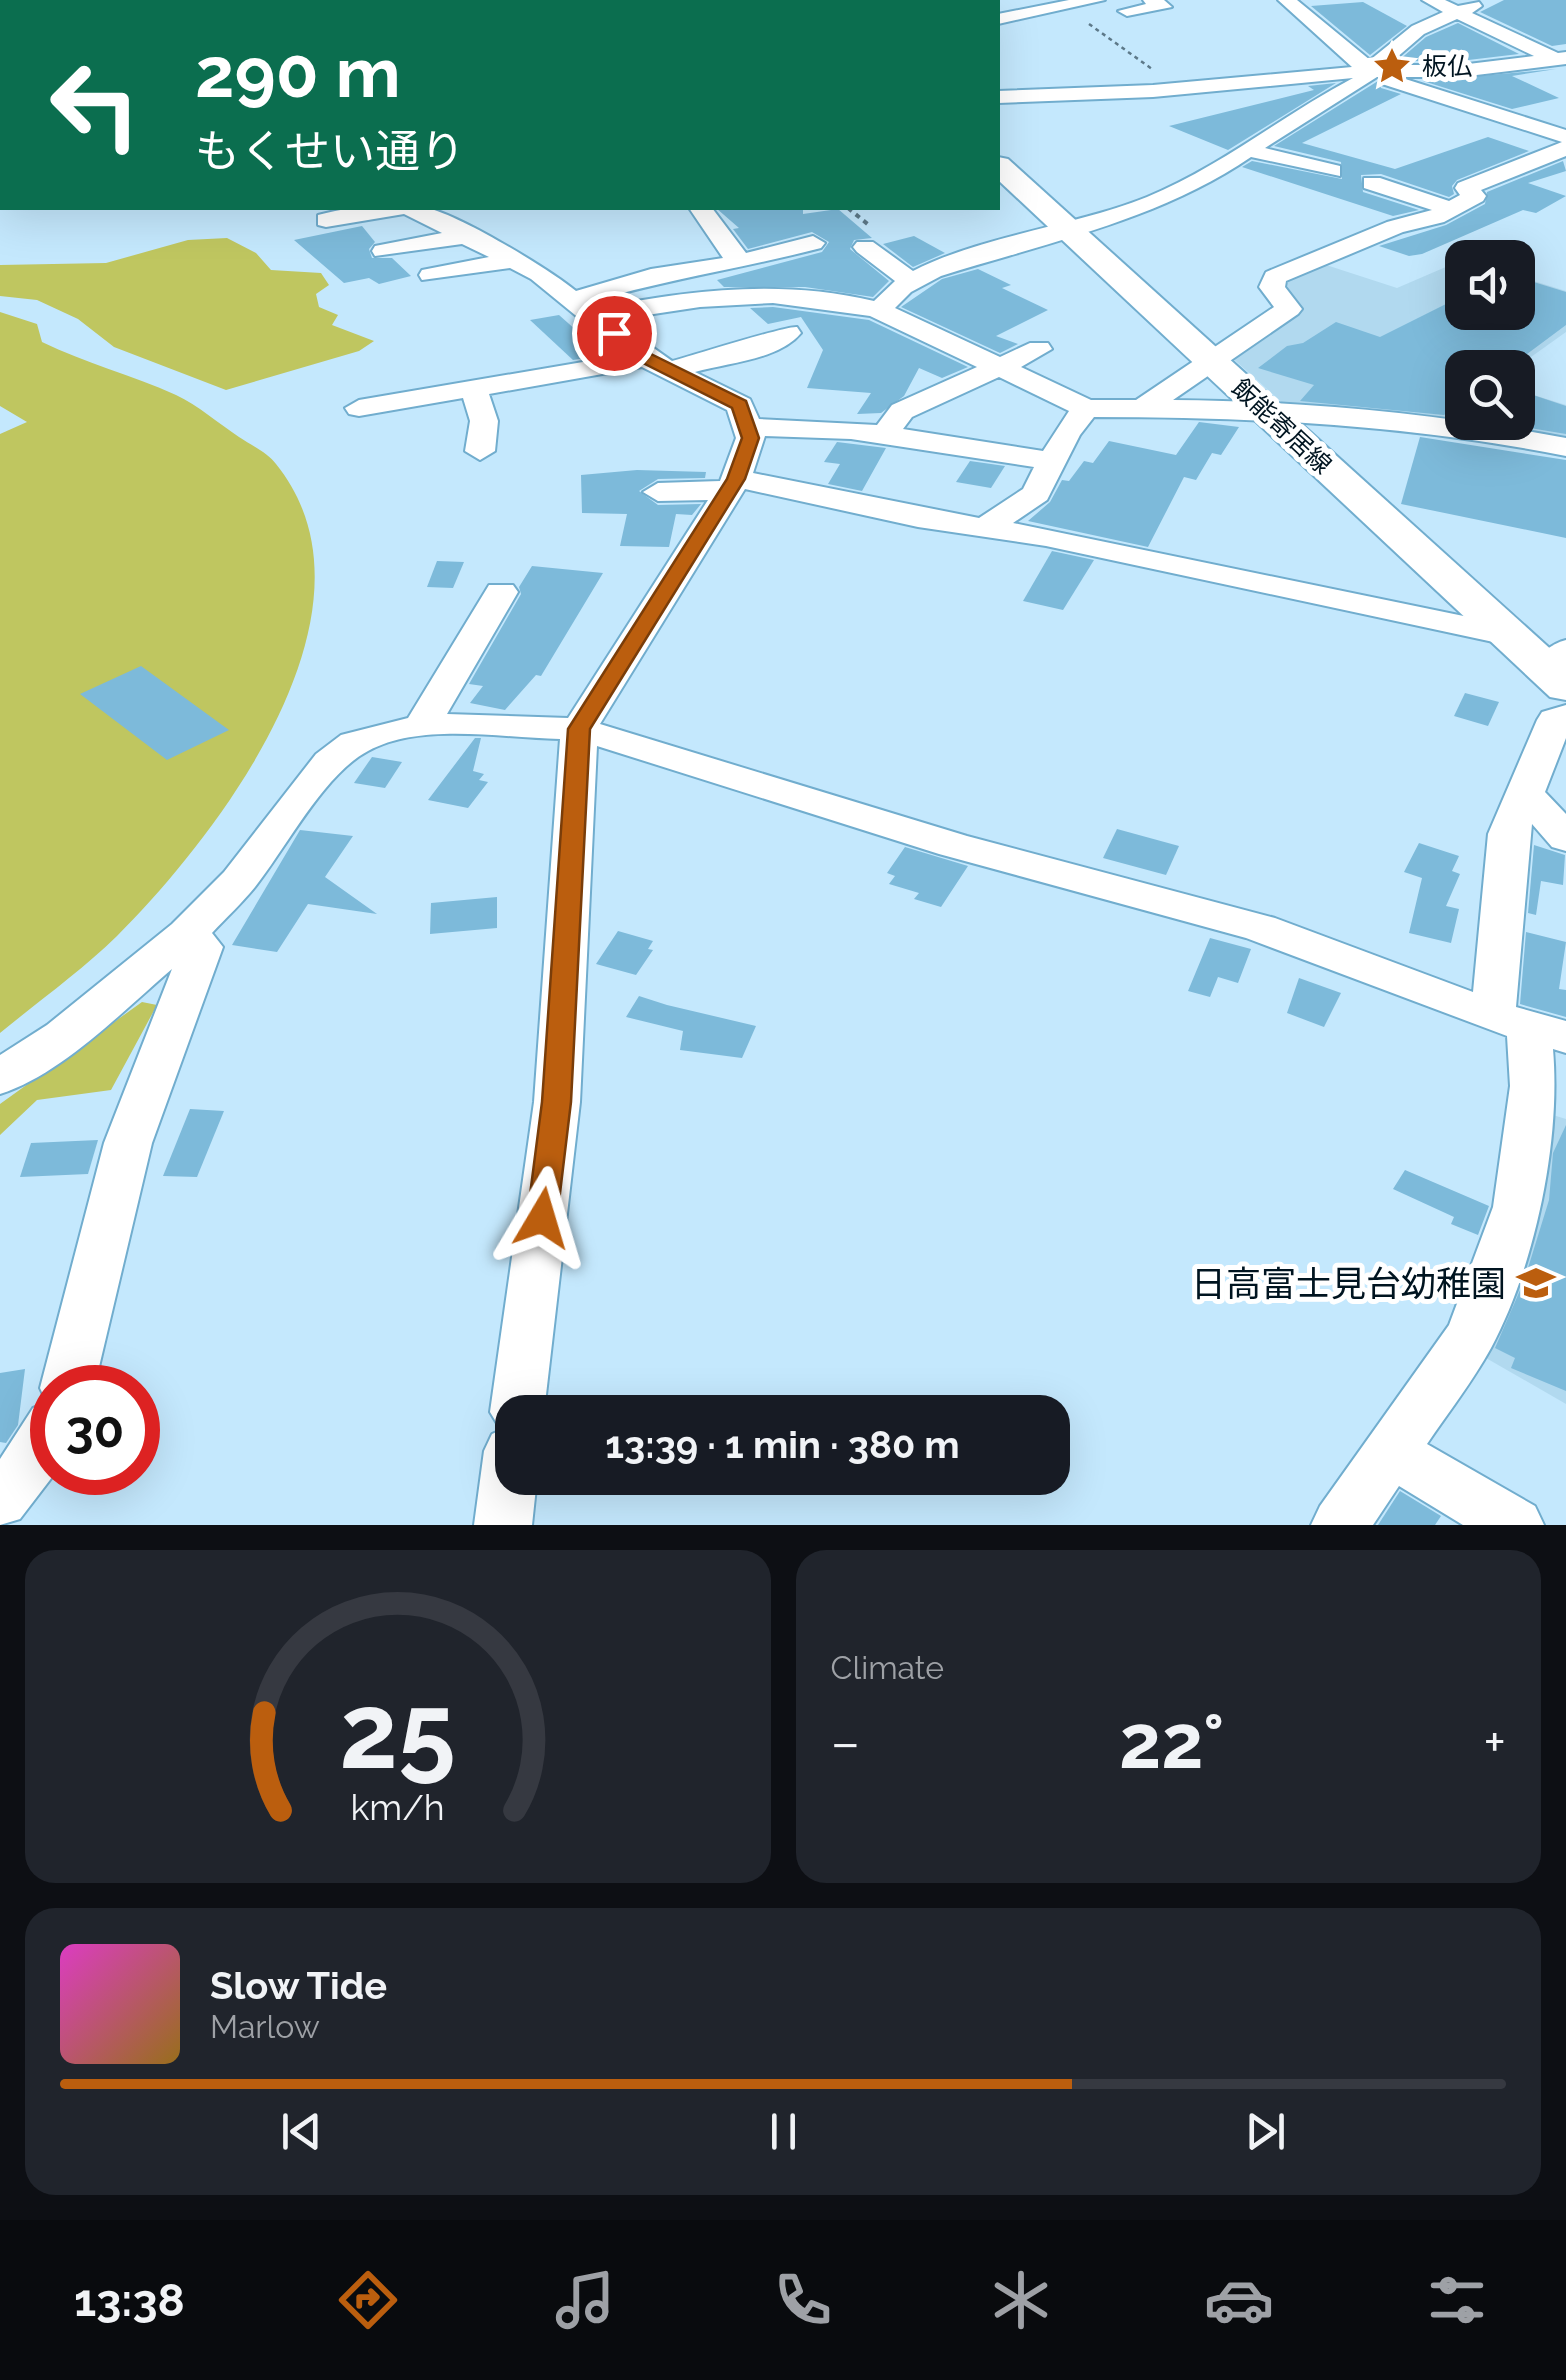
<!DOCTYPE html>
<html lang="en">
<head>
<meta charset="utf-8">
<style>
  :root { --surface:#171b24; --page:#20242c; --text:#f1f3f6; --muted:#9ea1a6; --line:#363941; --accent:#bb5e0e }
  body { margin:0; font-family:Raleway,"Noto Sans JP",sans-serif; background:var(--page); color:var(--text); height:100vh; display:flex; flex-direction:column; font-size:38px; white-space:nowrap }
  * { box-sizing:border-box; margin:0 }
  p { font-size:32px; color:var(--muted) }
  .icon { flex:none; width:55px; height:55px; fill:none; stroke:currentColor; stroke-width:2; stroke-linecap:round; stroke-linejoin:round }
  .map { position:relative; height:1525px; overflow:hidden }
  .details { display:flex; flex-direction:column; gap:25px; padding:25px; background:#0d0f14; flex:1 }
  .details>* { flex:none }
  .top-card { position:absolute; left:0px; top:0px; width:1000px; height:210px; box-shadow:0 10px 40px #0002; background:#0b6e4f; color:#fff; overflow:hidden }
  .controls { position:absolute; left:1445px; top:240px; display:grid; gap:20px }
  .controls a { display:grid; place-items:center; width:90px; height:90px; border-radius:20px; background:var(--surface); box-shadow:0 10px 40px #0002; font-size:50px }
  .speed { position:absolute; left:30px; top:1365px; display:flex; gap:20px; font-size:50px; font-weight:700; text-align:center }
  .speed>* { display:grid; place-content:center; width:130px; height:130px; border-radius:50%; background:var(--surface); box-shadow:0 10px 40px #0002; line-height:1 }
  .speed .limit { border:15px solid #d22; background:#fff; color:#111 }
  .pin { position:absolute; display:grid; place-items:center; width:85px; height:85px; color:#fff; margin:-42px; border:5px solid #fff; border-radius:50%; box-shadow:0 2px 10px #0007 }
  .me { position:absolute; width:110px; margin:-55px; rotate:7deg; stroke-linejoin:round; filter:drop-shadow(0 0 8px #0008) }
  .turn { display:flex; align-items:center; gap:35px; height:210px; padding:0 30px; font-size:45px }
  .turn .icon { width:130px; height:130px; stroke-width:2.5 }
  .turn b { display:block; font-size:70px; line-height:85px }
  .big { font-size:75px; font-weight:700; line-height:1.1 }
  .details .tile { flex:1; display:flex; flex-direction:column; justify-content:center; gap:15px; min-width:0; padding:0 35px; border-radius:30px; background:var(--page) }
  .details .dial { align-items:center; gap:0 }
  .dial svg { height:260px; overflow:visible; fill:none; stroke:var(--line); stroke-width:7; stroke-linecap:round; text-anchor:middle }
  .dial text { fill:var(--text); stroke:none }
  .song { display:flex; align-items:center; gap:30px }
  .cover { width:120px; height:120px; border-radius:15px; background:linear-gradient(135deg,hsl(310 70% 55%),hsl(40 70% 35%)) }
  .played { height:10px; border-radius:5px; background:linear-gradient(90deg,var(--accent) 70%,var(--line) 70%) }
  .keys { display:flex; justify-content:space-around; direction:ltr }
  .heat { display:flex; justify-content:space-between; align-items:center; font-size:55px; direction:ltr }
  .details .tiles { flex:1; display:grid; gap:25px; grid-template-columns:1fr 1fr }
  .tile:last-child { grid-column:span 2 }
  .trip { position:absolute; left:495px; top:1395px; width:575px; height:100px; border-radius:30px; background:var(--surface); box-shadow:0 10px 40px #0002; font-weight:700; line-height:100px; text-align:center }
  .tabs { display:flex; height:160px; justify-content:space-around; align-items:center; background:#090b0e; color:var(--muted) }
  .tabs .icon { width:70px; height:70px }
  .tabs .active { color:var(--accent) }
  .tabs b { font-size:45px; color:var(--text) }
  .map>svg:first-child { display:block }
  .built { fill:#b1d9ef }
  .green { fill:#bfc660 }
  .building { fill:#7dbada }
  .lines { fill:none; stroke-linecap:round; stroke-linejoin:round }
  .minor-casing { stroke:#71adce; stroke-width:4 }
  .major-casing { stroke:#71adce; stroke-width:4 }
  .path-far1 { stroke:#5d7989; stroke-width:2.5; stroke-dasharray:4 4; stroke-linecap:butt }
  .path { stroke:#5d7989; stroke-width:4; stroke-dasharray:5 5; stroke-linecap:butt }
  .minor { fill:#fff; fill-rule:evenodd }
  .major { fill:#fff; fill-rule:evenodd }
  .route { fill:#bb5e0e; stroke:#7a3d09; stroke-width:2.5 }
  .labels { text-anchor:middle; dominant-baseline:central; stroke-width:10; stroke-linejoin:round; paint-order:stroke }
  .far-poi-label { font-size:25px; fill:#001420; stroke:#fff; text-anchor:start }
  .far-street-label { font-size:25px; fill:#001420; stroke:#fff }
  .near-poi-label { font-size:35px; fill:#001420; stroke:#fff; text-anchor:end }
</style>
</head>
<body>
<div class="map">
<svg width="1566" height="1525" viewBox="0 0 1566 1525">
  <rect width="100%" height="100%" fill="#c4e8fd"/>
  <g class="built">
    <polygon points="1462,260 1462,312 1518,312 1518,276 1566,291 1566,332 1517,367 1462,368 1462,422 1518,422 1518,390 1566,405 1566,444 1287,407 1229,355 1298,311 1296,301 1280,286 1283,278 1320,263 1397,288"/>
    <polygon points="1543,1112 1566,1119 1566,1404 1479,1354"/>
  </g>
  <g class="green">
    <polygon points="227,238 256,253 271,270 321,273 329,285 316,294 319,307 338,315 332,325 374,341 359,351 226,390 114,347 78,319 37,300 0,296 0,265 106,263 188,240"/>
    <path d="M0 312 37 324 42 342C85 363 132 375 176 395 198 405 219 424 239 437 251 445 268 453 276 464 392 608 220 833 117 936 81 971 39 1001 0 1033V434L27 422 0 406Z"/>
    <polygon points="142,1002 157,1005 111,1090 37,1100 0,1135 0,1104"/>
  </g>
  <g class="building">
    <polygon points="1504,0 1566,0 1566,44 1552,46 1480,12"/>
    <polygon points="1363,2 1407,26 1370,55 1311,6"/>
    <polygon points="1458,23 1519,54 1460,61 1398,61 1426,37"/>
    <polygon points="1556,69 1512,76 1559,98 1512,109 1423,81"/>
    <polygon points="1378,81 1381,88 1401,94 1302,143 1395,169 1488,137 1529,151 1457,180 1452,186 1454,194 1449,197 1381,174 1361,175 1363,192 1419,210 1393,216 1242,167 1252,161 1342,179 1341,162 1274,146"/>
    <polygon points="1336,83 1228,150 1169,126 1314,90 1308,86"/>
    <polygon points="1563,161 1566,171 1528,183 1566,196 1536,213 1523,210 1422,254 1409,256 1379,246 1446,225 1485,204 1487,192"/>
    <polygon points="716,208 803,208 803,214 838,209 872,238 854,240 850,249 889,281 873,297 805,287 724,287 717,280 822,252 829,242 812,232 748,249 733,229 739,228"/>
    <polygon points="362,226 375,242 369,249 372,258 392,258 411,276 379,284 369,278 344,283 294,240"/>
    <polygon points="914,236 945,253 913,267 883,244"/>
    <polygon points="978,269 1011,285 1002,288 1048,310 996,336 1018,344 1000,353 901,307 942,279"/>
    <polygon points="1518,277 1566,292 1566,325 1508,368 1462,368 1462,401 1444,415 1300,401 1314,385 1258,368 1287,346 1303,343 1336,322 1380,337 1462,296 1462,312 1518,312"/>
    <polygon points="773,307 869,320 968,367 942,378 919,368 904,396 881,413 857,414 871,393 807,388 823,350 801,317 768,324 750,308"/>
    <polygon points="559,315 604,355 573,360 530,320"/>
    <polygon points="1518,390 1566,406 1566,434 1518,426"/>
    <polygon points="1199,422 1239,427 1221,455 1212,453 1196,480 1184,477 1148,547 1028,521 1050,502 1062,480 1069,481 1084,461 1093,463 1109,441 1176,455"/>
    <polygon points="1420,437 1566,460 1566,538 1401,504"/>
    <polygon points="837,442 886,448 862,491 828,484 840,464 824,462"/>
    <polygon points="970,461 1005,466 991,488 956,482"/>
    <polygon points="637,470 706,472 705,478 658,479 639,491 658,505 701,504 692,515 676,514 669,547 620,546 627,514 582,513 581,475"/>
    <polygon points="1052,551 1094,560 1063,610 1023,601"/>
    <polygon points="437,561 464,562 453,588 427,587"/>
    <polygon points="532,566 603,573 541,676 536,675 505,710 470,703 483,686 469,684 521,594 519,587"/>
    <polygon points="141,666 229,730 167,760 80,694"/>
    <polygon points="1465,693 1499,702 1488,726 1454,716"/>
    <polygon points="475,738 481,738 473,771 484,774 479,780 488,782 468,808 428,800"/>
    <polygon points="372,757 402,762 385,788 354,783"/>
    <polygon points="1117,829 1179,846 1166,875 1103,858"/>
    <polygon points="300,830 353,836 325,877 377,914 308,904 277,952 232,945"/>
    <polygon points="1419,843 1459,856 1452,871 1460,874 1446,906 1459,909 1451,943 1409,933 1422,878 1404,872"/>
    <polygon points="1534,845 1565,855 1563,885 1541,881 1536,915 1528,913"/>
    <polygon points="905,847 968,866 941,907 914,899 919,893 889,884 895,876 887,873"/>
    <polygon points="497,897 497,928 430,934 431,903"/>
    <polygon points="618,931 653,941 648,949 653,950 636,975 596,964"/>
    <polygon points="1526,932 1566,942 1559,989 1566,990 1566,1017 1520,1004"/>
    <polygon points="1210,938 1251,949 1238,983 1218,977 1210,997 1188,991"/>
    <polygon points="1299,978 1341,993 1324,1027 1287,1013"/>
    <polygon points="639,996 667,1005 756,1026 742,1058 680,1050 683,1031 626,1017"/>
    <polygon points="190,1109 224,1111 197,1177 163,1176"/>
    <polygon points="1566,1125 1566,1391 1511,1368 1515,1358 1495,1348 1524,1281 1549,1200 1553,1153"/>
    <polygon points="98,1140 88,1174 20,1177 31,1143"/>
    <polygon points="1405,1170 1489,1206 1478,1235 1451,1224 1454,1217 1393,1189"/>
    <polygon points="25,1369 18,1425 6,1443 0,1442 0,1373"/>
    <polygon points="1400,1491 1441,1516 1435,1525 1378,1525"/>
  </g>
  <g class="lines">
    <g class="minor-casing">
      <g id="minor">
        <polygon points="1069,0 1105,0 998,24 998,14"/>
        <polygon points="1143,0 1164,0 1172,7 1127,16 1118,11 1146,4"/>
        <path d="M1278 0H1297L1370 60 1412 26 1443 12 1422 0H1445L1458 6 1479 2 1482 6 1472 13 1558 53 1566 52V64L1460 77H1399L1566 130V156L1481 190 1486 196 1483 201 1444 222 1403 232 1286 281 1285 287 1302 309 1298 314 1173 400C1307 401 1438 414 1566 438V456C1409 425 1253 417 1094 417L1080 435 1047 500 1013 523 1512 626 1524 629 1529 636 1524 643 1512 646 1046 546 918 527 745 489 600 724 967 836 1275 918 1473 992 1488 834 1537 720 1542 712 1566 705V738L1545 792 1566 814V851L1552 847 1532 824 1516 1007 1566 1021V1053L1553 1049C1561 1142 1535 1266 1491 1348 1473 1381 1448 1413 1427 1444L1535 1506 1544 1525H1463L1399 1486 1373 1525H1311L1320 1506 1449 1325 1493 1207 1510 1086 1507 1036 1246 938 939 854 597 746 580 1102 544 1412H512V1478H537L532 1525H474L484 1451 492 1434 501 1430 490 1412 534 1102 560 739C502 738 421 722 368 751 324 774 286 848 255 887 242 903 226 918 212 933L223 947 152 1143 94 1388H52V1472H56L20 1519 0 1525V1459L33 1408 47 1403 40 1388 104 1143 172 969C124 1010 61 1075 0 1094V1055L47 1025 172 924 224 872 316 754 341 735 408 718 489 585H513L518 592 447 714 568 718 708 500 658 501 643 492 658 483 720 481 736 438 727 410 642 367 489 394 498 421 495 451 480 460 465 451 470 421 463 398 359 416 349 414 345 408 359 400 624 355 531 279 510 268 422 280 419 275 422 270 489 257 462 244 375 256 372 251 375 246 442 233 404 214 326 227 318 225V215C349 207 395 200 427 208 460 215 549 269 576 291L651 269 723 258 689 208H712L746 253 813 236 825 243 821 248C745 268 667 279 591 302L598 308C690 290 781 279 874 301L895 281 857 252 853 247 857 242H873L913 271C981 236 1075 226 1147 197 1220 167 1283 115 1353 78L1153 97 998 103V91L1153 85 1352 67ZM1457 19 1534 56 1460 65H1388L1424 34ZM1377 77H1381L1382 84 1562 142 1458 183 1455 188 1460 195 1449 201 1380 178H1364V188L1432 210 1387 222 1266 272 1259 287 1274 307 1136 400H1091L1021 367 1052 349 1048 343H1030L1000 357 895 308 911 292 941 276C1046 243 1159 220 1251 157L1340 176V166L1265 148ZM773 303 870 316 977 367 892 405 877 425 759 419 750 399 695 372C726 363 779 360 801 333L797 327C788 325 692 356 672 361L614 320 700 307ZM999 377 1069 411 1043 451 903 429 912 417ZM765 436 851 439 1034 467 1023 489 979 518 753 473Z"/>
        <rect x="0" y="63" width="2" height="12"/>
        <rect x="0" y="181" width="2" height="14"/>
        <path d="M1566 640V670L1547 680 1535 676 1529 669C1539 655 1550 644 1566 640Z"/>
      </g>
    </g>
    <g class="major-casing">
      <g id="major">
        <polygon points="767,0 793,0 794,2 769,2"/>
        <polygon points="998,157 1008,159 1566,663 1566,700 1550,697 998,180"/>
      </g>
    </g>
    <g class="path-far1">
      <polyline points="382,0 393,2"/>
      <polyline points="1089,24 1152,69"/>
    </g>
    <polyline class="path" points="848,208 870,226"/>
    <use href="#minor" class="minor"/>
    <use href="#major" class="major"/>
  </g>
  <polygon class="route" points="608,329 619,329 651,354 746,401 759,438 745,479 590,729 571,1102 557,1218 552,1227 531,1227 527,1218 542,1102 568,729 727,479 742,438 732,408 639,361 608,336"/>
  <defs>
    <g id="sight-bare" transform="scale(3)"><path d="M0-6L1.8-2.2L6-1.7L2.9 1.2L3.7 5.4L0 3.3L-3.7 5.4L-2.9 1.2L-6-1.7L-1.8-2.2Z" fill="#bb5e0e" stroke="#fff" stroke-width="2.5" paint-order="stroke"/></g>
    <g id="school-bare" transform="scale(3)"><path d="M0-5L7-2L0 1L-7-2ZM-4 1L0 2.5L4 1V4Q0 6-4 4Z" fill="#bb5e0e" stroke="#fff" stroke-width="2.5" paint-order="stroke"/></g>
  </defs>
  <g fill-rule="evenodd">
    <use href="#sight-bare" x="1392" y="66"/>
    <use href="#school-bare" x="1536" y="1283"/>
  </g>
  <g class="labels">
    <g class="far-poi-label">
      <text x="1422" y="66">板仏</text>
    </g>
    <g class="far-street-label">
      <text transform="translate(1282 426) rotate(43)">飯能寄居線</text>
    </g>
    <g class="near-poi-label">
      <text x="1506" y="1283">日高富士見台幼稚園</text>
    </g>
  </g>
</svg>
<div class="controls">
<a><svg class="icon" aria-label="sound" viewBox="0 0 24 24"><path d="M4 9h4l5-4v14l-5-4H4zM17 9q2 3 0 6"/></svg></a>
<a><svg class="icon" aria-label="search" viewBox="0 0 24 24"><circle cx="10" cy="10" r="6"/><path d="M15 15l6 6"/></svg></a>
</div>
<div class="speed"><div class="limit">30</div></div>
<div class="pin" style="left:614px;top:333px;background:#d93025"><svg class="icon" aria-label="arrive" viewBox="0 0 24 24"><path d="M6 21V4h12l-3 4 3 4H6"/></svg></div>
<svg class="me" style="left:542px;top:1218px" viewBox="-20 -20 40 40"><path d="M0-17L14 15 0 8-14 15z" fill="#bb5e0e" stroke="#fff" stroke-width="4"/></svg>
<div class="trip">13:39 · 1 min · 380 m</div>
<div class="top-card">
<div class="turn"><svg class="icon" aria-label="left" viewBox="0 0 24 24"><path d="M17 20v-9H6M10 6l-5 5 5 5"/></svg><div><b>290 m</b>もくせい通り</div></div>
</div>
</div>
<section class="details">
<div class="tiles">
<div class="tile dial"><svg viewBox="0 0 100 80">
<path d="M14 69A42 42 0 1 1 86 69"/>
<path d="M14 69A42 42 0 0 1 9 39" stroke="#bb5e0e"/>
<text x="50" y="56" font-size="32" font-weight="700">25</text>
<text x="50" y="72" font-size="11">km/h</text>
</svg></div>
<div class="tile"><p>Climate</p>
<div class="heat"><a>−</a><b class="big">22°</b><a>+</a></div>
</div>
<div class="tile">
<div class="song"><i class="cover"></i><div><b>Slow Tide</b><p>Marlow</p></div></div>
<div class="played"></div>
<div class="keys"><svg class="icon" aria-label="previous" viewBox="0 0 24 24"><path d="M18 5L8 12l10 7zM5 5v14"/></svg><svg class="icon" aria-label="pause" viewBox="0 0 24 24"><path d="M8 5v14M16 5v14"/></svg><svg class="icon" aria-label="next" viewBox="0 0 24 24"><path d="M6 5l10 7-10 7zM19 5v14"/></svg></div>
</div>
</div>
</section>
<nav class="tabs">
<b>13:38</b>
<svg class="icon active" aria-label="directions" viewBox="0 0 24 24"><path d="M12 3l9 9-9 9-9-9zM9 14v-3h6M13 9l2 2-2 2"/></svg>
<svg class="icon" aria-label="music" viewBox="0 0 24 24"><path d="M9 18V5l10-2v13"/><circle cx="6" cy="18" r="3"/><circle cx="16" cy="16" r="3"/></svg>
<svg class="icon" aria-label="phone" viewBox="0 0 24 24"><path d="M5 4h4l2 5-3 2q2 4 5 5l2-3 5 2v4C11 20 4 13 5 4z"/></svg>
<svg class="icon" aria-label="climate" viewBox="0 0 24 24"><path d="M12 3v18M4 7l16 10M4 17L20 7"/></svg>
<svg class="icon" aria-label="car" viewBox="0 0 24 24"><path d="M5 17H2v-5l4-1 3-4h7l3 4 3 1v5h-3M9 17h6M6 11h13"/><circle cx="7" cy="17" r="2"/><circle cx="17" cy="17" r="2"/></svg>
<svg class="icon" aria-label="filters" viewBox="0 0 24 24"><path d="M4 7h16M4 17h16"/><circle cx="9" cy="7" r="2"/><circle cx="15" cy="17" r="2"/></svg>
</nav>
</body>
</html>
